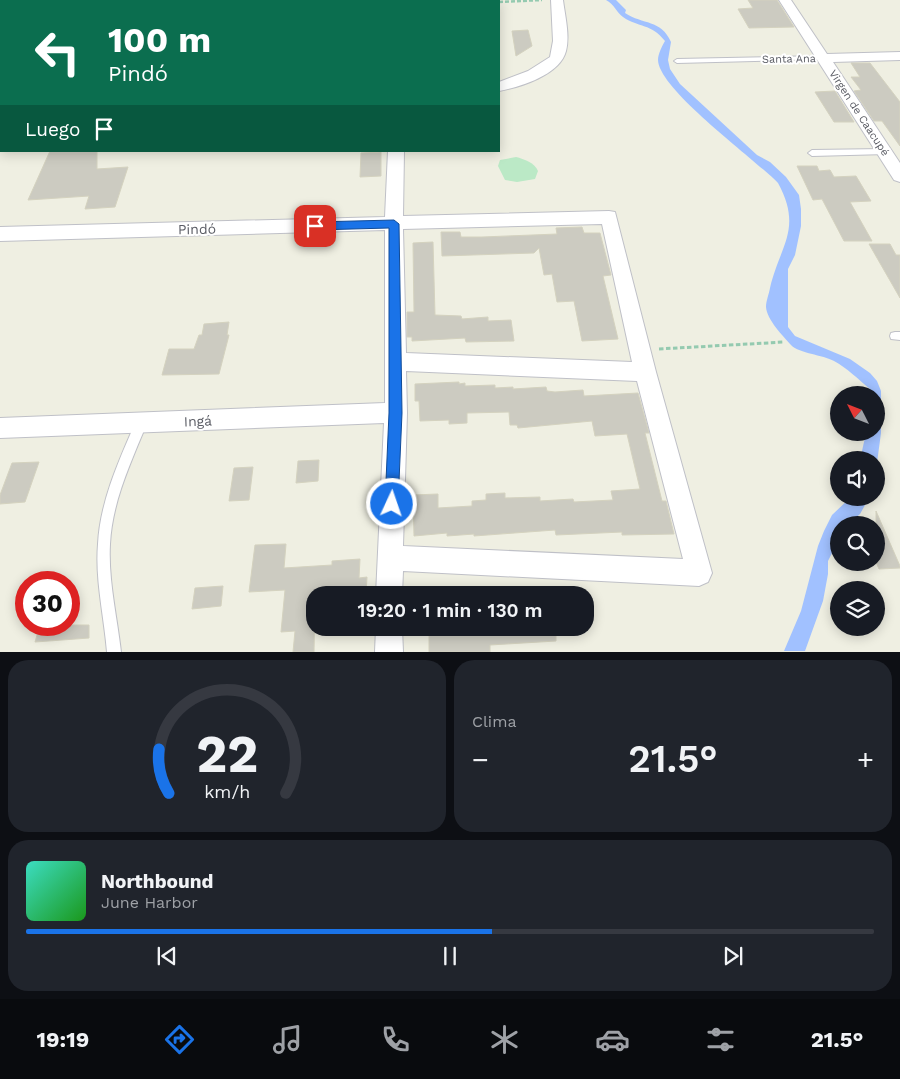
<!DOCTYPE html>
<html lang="es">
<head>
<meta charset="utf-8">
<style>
  :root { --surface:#171b24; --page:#20242c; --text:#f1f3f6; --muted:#9ea1a6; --line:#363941; --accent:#1a73e8 }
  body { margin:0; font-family:"Work Sans",sans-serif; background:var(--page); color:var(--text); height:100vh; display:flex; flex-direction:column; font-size:19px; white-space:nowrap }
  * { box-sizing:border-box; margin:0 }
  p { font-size:16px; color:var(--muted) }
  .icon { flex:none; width:28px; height:28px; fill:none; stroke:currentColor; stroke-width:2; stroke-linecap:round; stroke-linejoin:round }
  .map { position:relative; height:652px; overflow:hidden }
  .panel { display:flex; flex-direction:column; gap:8px; padding:8px; background:#0d0f14; flex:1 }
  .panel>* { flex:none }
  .guide { position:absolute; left:0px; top:0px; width:500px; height:152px; box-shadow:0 2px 12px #0003; background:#0b6e4f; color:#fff; overflow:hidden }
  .needle { width:32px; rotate:312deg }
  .controls { position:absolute; left:830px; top:386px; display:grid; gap:10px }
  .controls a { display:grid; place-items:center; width:55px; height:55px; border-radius:50%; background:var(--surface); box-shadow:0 2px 12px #0003; font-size:25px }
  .speed { position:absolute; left:15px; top:571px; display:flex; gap:10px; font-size:25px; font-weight:700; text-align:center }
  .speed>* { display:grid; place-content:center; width:65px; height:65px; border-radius:50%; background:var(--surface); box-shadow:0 2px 12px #0003; line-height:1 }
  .speed .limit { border:8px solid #d22; background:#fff; color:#111 }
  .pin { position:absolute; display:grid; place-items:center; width:42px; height:42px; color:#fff; margin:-21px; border-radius:10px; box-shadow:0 2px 8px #0006 }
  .me { position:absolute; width:55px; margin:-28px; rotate:3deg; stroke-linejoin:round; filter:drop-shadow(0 0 4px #0008) }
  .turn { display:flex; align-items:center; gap:18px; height:105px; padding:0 25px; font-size:22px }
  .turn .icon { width:65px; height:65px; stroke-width:2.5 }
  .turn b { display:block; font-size:35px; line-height:42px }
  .then { display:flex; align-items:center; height:48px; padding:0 25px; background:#0003; gap:10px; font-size:19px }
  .big { font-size:38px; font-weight:600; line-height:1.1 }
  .panel .widget { flex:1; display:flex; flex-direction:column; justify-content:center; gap:8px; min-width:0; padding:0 18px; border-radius:20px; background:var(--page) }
  .panel .dial { align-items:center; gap:0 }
  .dial svg { height:130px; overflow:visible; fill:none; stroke:var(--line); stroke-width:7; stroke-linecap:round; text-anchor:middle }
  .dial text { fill:var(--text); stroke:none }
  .song { display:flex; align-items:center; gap:15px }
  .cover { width:60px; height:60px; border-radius:8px; background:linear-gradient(135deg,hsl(170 70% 55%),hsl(120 70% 35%)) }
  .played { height:5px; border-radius:2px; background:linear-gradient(90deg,var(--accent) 55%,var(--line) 55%) }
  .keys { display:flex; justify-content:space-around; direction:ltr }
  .heat { display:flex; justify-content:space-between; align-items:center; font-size:28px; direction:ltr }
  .panel .tiles { flex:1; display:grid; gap:8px; grid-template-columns:1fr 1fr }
  .widget:last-child { grid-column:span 2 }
  .trip { position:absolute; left:306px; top:586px; width:288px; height:50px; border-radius:20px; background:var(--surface); box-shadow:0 2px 12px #0003; font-weight:600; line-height:50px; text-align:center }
  .tabs { display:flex; height:80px; justify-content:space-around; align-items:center; background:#090b0e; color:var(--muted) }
  .tabs .icon { width:35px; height:35px }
  .tabs .active { color:var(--accent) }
  .tabs b { font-size:22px; color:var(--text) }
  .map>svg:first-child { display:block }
  .green { fill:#bbe9c6 }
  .water { fill:#a1c1ff }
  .building { fill:#cccbc1; stroke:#d4d2bf }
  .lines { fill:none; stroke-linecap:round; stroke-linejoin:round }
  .lane-casing { stroke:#bfc0c7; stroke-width:2 }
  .street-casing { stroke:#bfc0c7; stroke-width:2 }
  .path-far1 { stroke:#94cab0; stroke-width:2.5; stroke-dasharray:4 2; stroke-linecap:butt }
  .path { stroke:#94cab0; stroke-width:3; stroke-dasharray:4.5 2.5; stroke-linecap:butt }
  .lane { fill:#fff; fill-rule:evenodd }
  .street { fill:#fff; fill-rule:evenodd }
  .route { fill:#1a73e8; stroke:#114b97 }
  .labels { text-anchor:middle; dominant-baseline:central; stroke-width:4; stroke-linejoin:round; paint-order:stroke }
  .far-street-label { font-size:11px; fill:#5a5c64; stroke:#fff }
  .street-label { font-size:14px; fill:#5a5c64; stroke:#fff }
</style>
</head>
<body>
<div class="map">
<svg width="900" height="652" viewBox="0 0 900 652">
  <rect width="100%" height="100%" fill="#efefe2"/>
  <path class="green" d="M516 157C524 159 535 163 538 171L535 179 517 182 505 180 498 166 500 160Z"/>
  <g class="water">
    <path d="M606 0H616L626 10 625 13C643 25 661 19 671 42L668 60 670 69 680 84 757 155 770 162 786 177 799 195 801 209V226L795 255 788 269V327L795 336 850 359 870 373 877 381 881 391V433L876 470V460H860L866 433 876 432V395H871L870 389C858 379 847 368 834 361 823 355 798 353 791 345 783 336 767 320 766 307 766 301 769 294 770 288 780 245 803 229 778 183 755 159 659 90 658 60 658 54 662 46 665 41 651 23 639 28 623 17 617 13 614 4 606 0Z"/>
    <polygon points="850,498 869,498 860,514 847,525 839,525 839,539 828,561 828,574 823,601 805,651 784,651 801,611 818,546 824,531 832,515"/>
  </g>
  <g class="building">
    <polygon points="748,0 777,0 794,27 749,28 738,9 753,8"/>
    <polygon points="528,30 532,46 516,56 512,31"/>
    <polygon points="851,63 870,63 900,102 900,146 882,121 874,121 854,91 861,90 851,77 860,77"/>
    <polygon points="835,91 854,122 834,122 815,92"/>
    <polygon points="50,151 97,151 97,169 128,167 115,207 85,209 89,196 28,200"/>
    <polygon points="381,152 381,176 360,177 361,153"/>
    <polygon points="797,166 817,166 819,171 830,170 834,177 856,176 871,201 850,202 872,241 844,241 822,199 813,200"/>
    <polygon points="582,227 584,233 600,233 611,275 603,276 618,339 582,341 574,301 557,302 552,274 544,275 539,248 534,253 442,256 441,232 460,232 461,237 482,237 557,234 556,228"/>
    <polygon points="433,242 435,315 461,316 462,319 488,317 488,321 511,320 514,341 466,342 465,338 412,341 412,337 407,337 407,312 414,312 413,243"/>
    <polygon points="869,244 890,244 896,255 900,255 900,298"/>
    <polygon points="229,322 227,335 229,335 219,374 162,375 169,349 194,349 199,335 202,335 204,324"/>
    <polygon points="459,382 459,384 465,383 465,386 495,385 495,388 513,387 513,389 546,387 547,391 555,392 583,390 584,396 638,393 649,433 645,433 662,501 666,501 674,534 622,535 622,532 556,535 555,530 474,536 474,534 447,536 447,533 414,536 413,495 438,494 438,508 472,506 472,501 486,500 486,494 505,493 505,498 540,497 540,501 573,499 574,502 613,500 611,491 640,489 627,434 595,436 592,421 518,428 517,425 510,425 509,412 467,413 467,423 449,424 449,420 420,421 419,401 415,401 415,384"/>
    <polygon points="319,460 318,481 296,483 298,461"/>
    <polygon points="39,462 25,502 0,504 0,495 12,463"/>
    <polygon points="253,467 249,500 229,501 234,468"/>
    <polygon points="876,511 900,566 900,568 879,569 876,562"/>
    <polygon points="286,544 284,568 332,565 332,561 360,559 359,578 367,577 366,595 315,595 314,652 293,652 295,631 281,632 285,590 249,592 255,545"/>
    <polygon points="223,586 221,606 192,609 195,588"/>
    <polygon points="40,625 89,625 89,638 35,642"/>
    <polygon points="429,628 556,628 556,641 490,645 490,652 429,652"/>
  </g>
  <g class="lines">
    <g class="lane-casing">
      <g id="lane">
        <polygon points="823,56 826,58 825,59 677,63 674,61 677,59"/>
        <polygon points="884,149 887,150 887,154 812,156 808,153 812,150"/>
        <polygon points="895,332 900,332 900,340 891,339 890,336 891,333"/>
        <path d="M141 418 145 419 147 423C131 462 112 502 110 544 108 580 117 616 121 652H107C104 616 95 580 98 544 100 501 120 458 137 419Z"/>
      </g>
    </g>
    <g class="street-casing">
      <g id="street">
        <rect x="382" y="0" width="12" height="1"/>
        <path d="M551 0H563C565 16 570 35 566 51 560 75 520 87 499 91V82L528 71 550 57 553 41Z"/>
        <polygon points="779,0 791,0 827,54 900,52 900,60 833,62 900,163 900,182 894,180"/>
        <rect x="0" y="102" width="1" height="10"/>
        <path d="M388 151H404L403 216 609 211 615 212 656 372 712 573 708 582 699 586 403 571 402 595H376L384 423 0 438V418L385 403V230L0 241V227L385 217ZM602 224 632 362 406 353 403 229ZM406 371 637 381 683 559 403 546 407 413Z"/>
        <polygon points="376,628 402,628 403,652 375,652"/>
      </g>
    </g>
    <polyline class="path-far1" points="499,2 542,0"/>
    <polyline class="path" points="659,349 784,342"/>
    <use href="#lane" class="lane"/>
    <use href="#street" class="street"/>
  </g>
  <polygon class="route" points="394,220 399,224 402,413 398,504 396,508 392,510 387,508 385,504 389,413 389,228 315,230 310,226 315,222"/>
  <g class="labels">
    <g class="far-street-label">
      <text transform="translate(789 59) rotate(-1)">Santa Ana</text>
      <text transform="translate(859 113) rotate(57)">Virgen de Caacupé</text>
    </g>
    <g class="street-label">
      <text transform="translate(197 229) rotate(-1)">Pindó</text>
      <text transform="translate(198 421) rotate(-2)">Ingá</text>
    </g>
  </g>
</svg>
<div class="controls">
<a><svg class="needle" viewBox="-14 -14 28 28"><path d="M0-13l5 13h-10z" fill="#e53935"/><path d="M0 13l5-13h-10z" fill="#9ea1a6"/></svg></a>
<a><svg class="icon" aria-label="sound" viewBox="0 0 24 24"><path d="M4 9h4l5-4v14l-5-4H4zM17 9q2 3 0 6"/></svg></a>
<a><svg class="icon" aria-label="search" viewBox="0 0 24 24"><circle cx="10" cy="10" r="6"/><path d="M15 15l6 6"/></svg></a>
<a><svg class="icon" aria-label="layers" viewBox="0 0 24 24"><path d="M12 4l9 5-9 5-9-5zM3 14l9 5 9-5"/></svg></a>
</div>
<div class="speed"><div class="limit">30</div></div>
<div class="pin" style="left:315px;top:226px;background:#d93025"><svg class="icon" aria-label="arrive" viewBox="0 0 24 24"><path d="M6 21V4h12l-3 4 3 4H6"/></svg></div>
<svg class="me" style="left:392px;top:504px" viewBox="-20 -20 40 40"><circle r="17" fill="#1a73e8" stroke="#fff" stroke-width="3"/><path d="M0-11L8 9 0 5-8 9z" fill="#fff"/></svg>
<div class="trip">19:20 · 1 min · 130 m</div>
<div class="guide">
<div class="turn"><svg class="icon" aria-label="left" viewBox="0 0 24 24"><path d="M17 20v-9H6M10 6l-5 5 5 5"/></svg><div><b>100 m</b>Pindó</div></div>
<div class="then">Luego<svg class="icon" aria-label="arrive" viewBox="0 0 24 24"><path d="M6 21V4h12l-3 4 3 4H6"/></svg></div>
</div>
</div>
<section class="panel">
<div class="tiles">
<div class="widget dial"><svg viewBox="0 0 100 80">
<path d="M14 69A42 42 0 1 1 86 69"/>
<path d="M14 69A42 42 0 0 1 8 42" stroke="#1a73e8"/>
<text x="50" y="56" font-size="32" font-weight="700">22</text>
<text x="50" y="72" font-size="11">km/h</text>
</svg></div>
<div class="widget"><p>Clima</p>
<div class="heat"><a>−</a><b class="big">21.5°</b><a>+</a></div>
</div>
<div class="widget">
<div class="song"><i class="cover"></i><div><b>Northbound</b><p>June Harbor</p></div></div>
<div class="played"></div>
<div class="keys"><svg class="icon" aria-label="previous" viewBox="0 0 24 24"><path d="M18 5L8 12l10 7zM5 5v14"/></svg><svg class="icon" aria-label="pause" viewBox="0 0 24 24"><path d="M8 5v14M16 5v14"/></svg><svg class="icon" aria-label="next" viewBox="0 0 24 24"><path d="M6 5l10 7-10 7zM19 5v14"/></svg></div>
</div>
</div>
</section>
<nav class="tabs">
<b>19:19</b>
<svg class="icon active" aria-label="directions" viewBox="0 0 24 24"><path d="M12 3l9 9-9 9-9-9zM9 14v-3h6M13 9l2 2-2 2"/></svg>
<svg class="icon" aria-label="music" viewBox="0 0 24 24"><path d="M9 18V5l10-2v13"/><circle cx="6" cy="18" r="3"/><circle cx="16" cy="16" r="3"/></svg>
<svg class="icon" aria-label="phone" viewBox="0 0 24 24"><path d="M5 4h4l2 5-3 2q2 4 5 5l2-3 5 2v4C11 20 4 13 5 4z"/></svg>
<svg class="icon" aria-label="climate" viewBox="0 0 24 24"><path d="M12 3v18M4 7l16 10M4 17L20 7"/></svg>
<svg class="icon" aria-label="car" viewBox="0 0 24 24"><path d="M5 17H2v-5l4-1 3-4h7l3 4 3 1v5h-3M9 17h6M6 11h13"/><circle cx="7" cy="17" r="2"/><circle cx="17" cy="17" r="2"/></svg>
<svg class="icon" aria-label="filters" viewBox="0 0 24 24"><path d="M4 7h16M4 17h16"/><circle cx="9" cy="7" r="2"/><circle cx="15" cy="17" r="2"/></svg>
<b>21.5°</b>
</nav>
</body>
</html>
